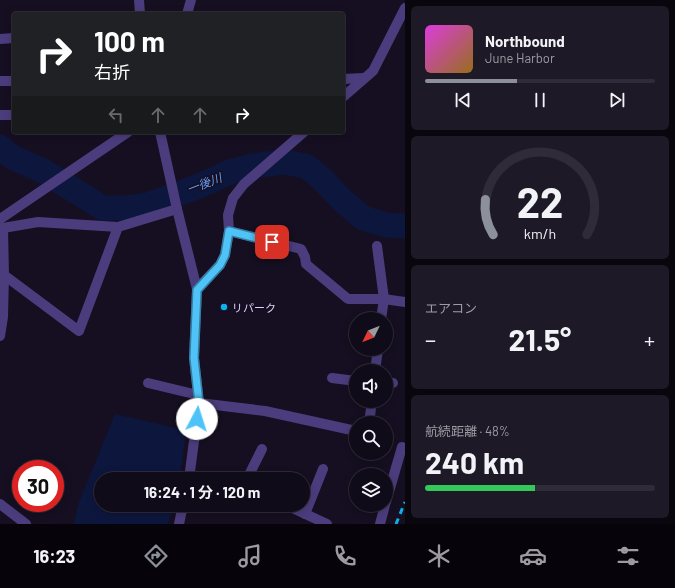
<!DOCTYPE html>
<html lang="ja">
<head>
<meta charset="utf-8">
<style>
  :root { --surface:#100b19; --page:#1e1926; --text:#f1f3f6; --muted:#9c9ba2; --line:#302b38; --accent:#8c9099 }
  body { margin:0; font-family:Barlow,"Noto Sans JP",sans-serif; background:var(--page); color:var(--text); height:100vh; display:flex; flex-direction:column; font-size:15px; white-space:nowrap }
  * { box-sizing:border-box; margin:0 }
  p { font-size:13px; color:var(--muted) }
  .icon { flex:none; width:22px; height:22px; fill:none; stroke:currentColor; stroke-width:2; stroke-linecap:round; stroke-linejoin:round }
  .map { position:relative; flex:1; overflow:hidden }
  .sheet { display:flex; flex-direction:column; gap:6px; padding:6px; background:#09060e; width:270px }
  .sheet>* { flex:none }
  .top-card { position:absolute; left:12px; top:12px; width:333px; height:122px; border-radius:4px; box-shadow:0 2px 10px #0003,0 0 0 1px var(--line); background:#202124; color:#fff; overflow:hidden }
  .needle { width:26px; rotate:227deg }
  .controls { position:absolute; left:349px; top:312px; display:grid; gap:8px }
  .controls a { display:grid; place-items:center; width:44px; height:44px; border-radius:50%; background:var(--surface); box-shadow:0 2px 10px #0003,0 0 0 1px var(--line); font-size:20px }
  .speed { position:absolute; left:12px; top:460px; display:flex; gap:8px; font-size:20px; font-weight:700; text-align:center }
  .speed>* { display:grid; place-content:center; width:52px; height:52px; border-radius:50%; background:var(--surface); box-shadow:0 2px 10px #0003,0 0 0 1px var(--line); line-height:1 }
  .speed .limit { border:6px solid #d22; background:#fff; color:#111 }
  .pin { position:absolute; display:grid; place-items:center; width:34px; height:34px; color:#fff; margin:-17px; border-radius:8px; box-shadow:0 2px 6px #0006 }
  .me { position:absolute; width:44px; margin:-22px; rotate:5deg; stroke-linejoin:round; filter:drop-shadow(0 0 3px #0008) }
  .turn { display:flex; align-items:center; gap:14px; height:84px; padding:0 16px; font-size:18px }
  .turn .icon { width:52px; height:52px; stroke-width:2.5 }
  .turn b { display:block; font-size:28px; line-height:34px }
  .lanes { display:flex; align-items:center; height:38px; padding:0 16px; background:#0003; justify-content:center; gap:20px; direction:ltr }
  .lanes .off { opacity:.35 }
  .big { font-size:30px; font-weight:700; line-height:1.1 }
  .sheet .tile { flex:1; display:flex; flex-direction:column; justify-content:center; gap:6px; min-width:0; padding:0 14px; border-radius:6px; background:var(--page) }
  .sheet .dial { align-items:center; gap:0 }
  .dial svg { height:104px; overflow:visible; fill:none; stroke:var(--line); stroke-width:7; stroke-linecap:round; text-anchor:middle }
  .dial text { fill:var(--text); stroke:none }
  .song { display:flex; align-items:center; gap:12px }
  .cover { width:48px; height:48px; border-radius:6px; background:linear-gradient(135deg,hsl(300 70% 55%),hsl(40 70% 35%)) }
  .played { height:4px; border-radius:2px; background:linear-gradient(90deg,var(--accent) 40%,var(--line) 40%) }
  .keys { display:flex; justify-content:space-around; direction:ltr }
  .heat { display:flex; justify-content:space-between; align-items:center; font-size:22px; direction:ltr }
  .charge { height:6px; border-radius:3px; background:linear-gradient(90deg,#34c759 48%,var(--line) 0) }
  .trip { position:absolute; left:94px; top:472px; width:216px; height:40px; border-radius:20px; background:var(--surface); box-shadow:0 2px 10px #0003,0 0 0 1px var(--line); font-weight:700; line-height:40px; text-align:center }
  .tab-bar { display:flex; height:64px; justify-content:space-around; align-items:center; background:#06040a; color:var(--muted) }
  .tab-bar .icon { width:28px; height:28px }
  .tab-bar .current { color:var(--accent) }
  .tab-bar b { font-size:18px; color:var(--text) }
  main { display:flex; flex:1; min-height:0 }
  .map>svg:first-child { display:block }
  .water { fill:#0d163d }
  .lines { fill:none; stroke-linecap:round; stroke-linejoin:round }
  .river { stroke:#0d163d; stroke-width:25 }
  .minor { stroke:#4b3d7d; stroke-width:10 }
  .rail { stroke:#10afea; stroke-width:3; stroke-dasharray:6 5; stroke-linecap:butt }
  .route-casing { stroke:#337fa1; stroke-width:10 }
  .route { stroke:#4fc3f7; stroke-width:7 }
  .poi-dot { fill:#10afea; stroke:#150f21; stroke-width:1.5 }
  .labels { text-anchor:middle; dominant-baseline:central; stroke-width:3; stroke-linejoin:round; paint-order:stroke }
  .poi-label { font-size:11px; fill:#ded3fc; stroke:#150f21; text-anchor:start }
  .water-label { font-size:12px; font-style:italic; fill:#689bf5; stroke:#150f21 }
</style>
</head>
<body>
<main>
<div class="map">
<svg width="405" height="524" viewBox="0 0 405 524">
  <rect width="100%" height="100%" fill="#150f21"/>
  <polygon class="water" points="115,414 186,430 180,479 101,479 101,505 173,505 168,524 74,524 78,505"/>
  <g class="lines">
    <polyline class="river" points="0,147 12,157 43,171 103,208 126,208 148,205 199,186 230,172 251,166 284,162 306,166 321,178 341,199 363,218 387,225 405,226"/>
    <g class="minor">
      <polyline points="139,0 140,14"/>
      <polyline points="187,14 191,0"/>
      <polyline points="0,39 14,38"/>
      <polyline points="343,79 364,78"/>
      <polyline points="0,81 14,81"/>
      <polyline points="343,97 373,71 405,8"/>
      <polyline points="0,115 14,115"/>
      <polyline points="160,132 177,209 197,289 194,358 199,403 189,479"/>
      <polyline points="0,219 128,132"/>
      <polyline points="229,231 301,249 305,257 306,264 348,299 384,299 405,302"/>
      <polyline points="377,246 384,299 381,319"/>
      <polyline points="4,275 79,331 118,227 177,209"/>
      <polyline points="197,289 220,265 225,255 229,231 228,215 233,198 244,184 304,132"/>
      <polyline points="0,336 3,317 4,275 3,228 38,222 118,227"/>
      <polyline points="375,371 378,349"/>
      <polyline points="332,378 356,381"/>
      <polyline points="148,383 198,395"/>
      <polyline points="386,383 393,383"/>
      <polyline points="199,403 265,411 356,431"/>
      <polyline points="369,423 372,401"/>
      <polyline points="247,479 262,449"/>
      <polyline points="386,502 402,447"/>
      <polyline points="0,504 26,524"/>
      <polyline points="286,505 327,524"/>
      <polyline points="305,514 323,469"/>
      <polyline points="179,524 183,505"/>
      <polyline points="380,524 385,505"/>
    </g>
    <polyline class="rail" points="396,524 405,502"/>
  </g>
  <g class="lines">
    <g class="route-casing">
      <polyline id="route" points="197,419 199,403 194,358 197,290 220,265 225,255 229,231 272,242"/>
    </g>
    <use href="#route" class="route"/>
  </g>
  <circle class="poi-dot" cx="224" cy="307" r="4"/>
  <g class="labels">
    <g class="poi-label">
      <text x="232" y="307">リパーク</text>
    </g>
    <g class="water-label">
      <text transform="translate(204 183) rotate(-21)">一後川</text>
    </g>
  </g>
</svg>
<div class="controls">
<a><svg class="needle" viewBox="-14 -14 28 28"><path d="M0-13l5 13h-10z" fill="#e53935"/><path d="M0 13l5-13h-10z" fill="#9c9ba2"/></svg></a>
<a><svg class="icon" aria-label="sound" viewBox="0 0 24 24"><path d="M4 9h4l5-4v14l-5-4H4zM17 9q2 3 0 6"/></svg></a>
<a><svg class="icon" aria-label="search" viewBox="0 0 24 24"><circle cx="10" cy="10" r="6"/><path d="M15 15l6 6"/></svg></a>
<a><svg class="icon" aria-label="layers" viewBox="0 0 24 24"><path d="M12 4l9 5-9 5-9-5zM3 14l9 5 9-5"/></svg></a>
</div>
<div class="speed"><div class="limit">30</div></div>
<div class="pin" style="left:272px;top:242px;background:#d93025"><svg class="icon" aria-label="arrive" viewBox="0 0 24 24"><path d="M6 21V4h12l-3 4 3 4H6"/></svg></div>
<svg class="me" style="left:197px;top:419px" viewBox="-20 -20 40 40"><circle r="19" fill="#fff"/><path d="M0-13L10 11 0 6-10 11z" fill="#4fc3f7"/></svg>
<div class="trip">16:24 · 1 分 · 120 m</div>
<div class="top-card">
<div class="turn"><svg class="icon" aria-label="right" viewBox="0 0 24 24"><path d="M7 20v-9h11M14 6l5 5-5 5"/></svg><div><b>100 m</b>右折</div></div>
<div class="lanes"><svg class="icon off" aria-label="left" viewBox="0 0 24 24"><path d="M17 20v-9H6M10 6l-5 5 5 5"/></svg><svg class="icon off" aria-label="ahead" viewBox="0 0 24 24"><path d="M12 20V5M6 11l6-6 6 6"/></svg><svg class="icon off" aria-label="ahead" viewBox="0 0 24 24"><path d="M12 20V5M6 11l6-6 6 6"/></svg><svg class="icon" aria-label="right" viewBox="0 0 24 24"><path d="M7 20v-9h11M14 6l5 5-5 5"/></svg></div>
</div>
</div>
<section class="sheet">
<div class="tile">
<div class="song"><i class="cover"></i><div><b>Northbound</b><p>June Harbor</p></div></div>
<div class="played"></div>
<div class="keys"><svg class="icon" aria-label="previous" viewBox="0 0 24 24"><path d="M18 5L8 12l10 7zM5 5v14"/></svg><svg class="icon" aria-label="pause" viewBox="0 0 24 24"><path d="M8 5v14M16 5v14"/></svg><svg class="icon" aria-label="next" viewBox="0 0 24 24"><path d="M6 5l10 7-10 7zM19 5v14"/></svg></div>
</div>
<div class="tile dial"><svg viewBox="0 0 100 80">
<path d="M14 69A42 42 0 1 1 86 69"/>
<path d="M14 69A42 42 0 0 1 8 42" stroke="#8c9099"/>
<text x="50" y="56" font-size="32" font-weight="700">22</text>
<text x="50" y="72" font-size="11">km/h</text>
</svg></div>
<div class="tile"><p>エアコン</p>
<div class="heat"><a>−</a><b class="big">21.5°</b><a>+</a></div>
</div>
<div class="tile"><p>航続距離 · 48%</p><b class="big">240 km</b><div class="charge"></div></div>
</section>
</main>
<nav class="tab-bar">
<b>16:23</b>
<svg class="icon current" aria-label="directions" viewBox="0 0 24 24"><path d="M12 3l9 9-9 9-9-9zM9 14v-3h6M13 9l2 2-2 2"/></svg>
<svg class="icon" aria-label="music" viewBox="0 0 24 24"><path d="M9 18V5l10-2v13"/><circle cx="6" cy="18" r="3"/><circle cx="16" cy="16" r="3"/></svg>
<svg class="icon" aria-label="phone" viewBox="0 0 24 24"><path d="M5 4h4l2 5-3 2q2 4 5 5l2-3 5 2v4C11 20 4 13 5 4z"/></svg>
<svg class="icon" aria-label="climate" viewBox="0 0 24 24"><path d="M12 3v18M4 7l16 10M4 17L20 7"/></svg>
<svg class="icon" aria-label="car" viewBox="0 0 24 24"><path d="M5 17H2v-5l4-1 3-4h7l3 4 3 1v5h-3M9 17h6M6 11h13"/><circle cx="7" cy="17" r="2"/><circle cx="17" cy="17" r="2"/></svg>
<svg class="icon" aria-label="filters" viewBox="0 0 24 24"><path d="M4 7h16M4 17h16"/><circle cx="9" cy="7" r="2"/><circle cx="15" cy="17" r="2"/></svg>
</nav>
</body>
</html>
